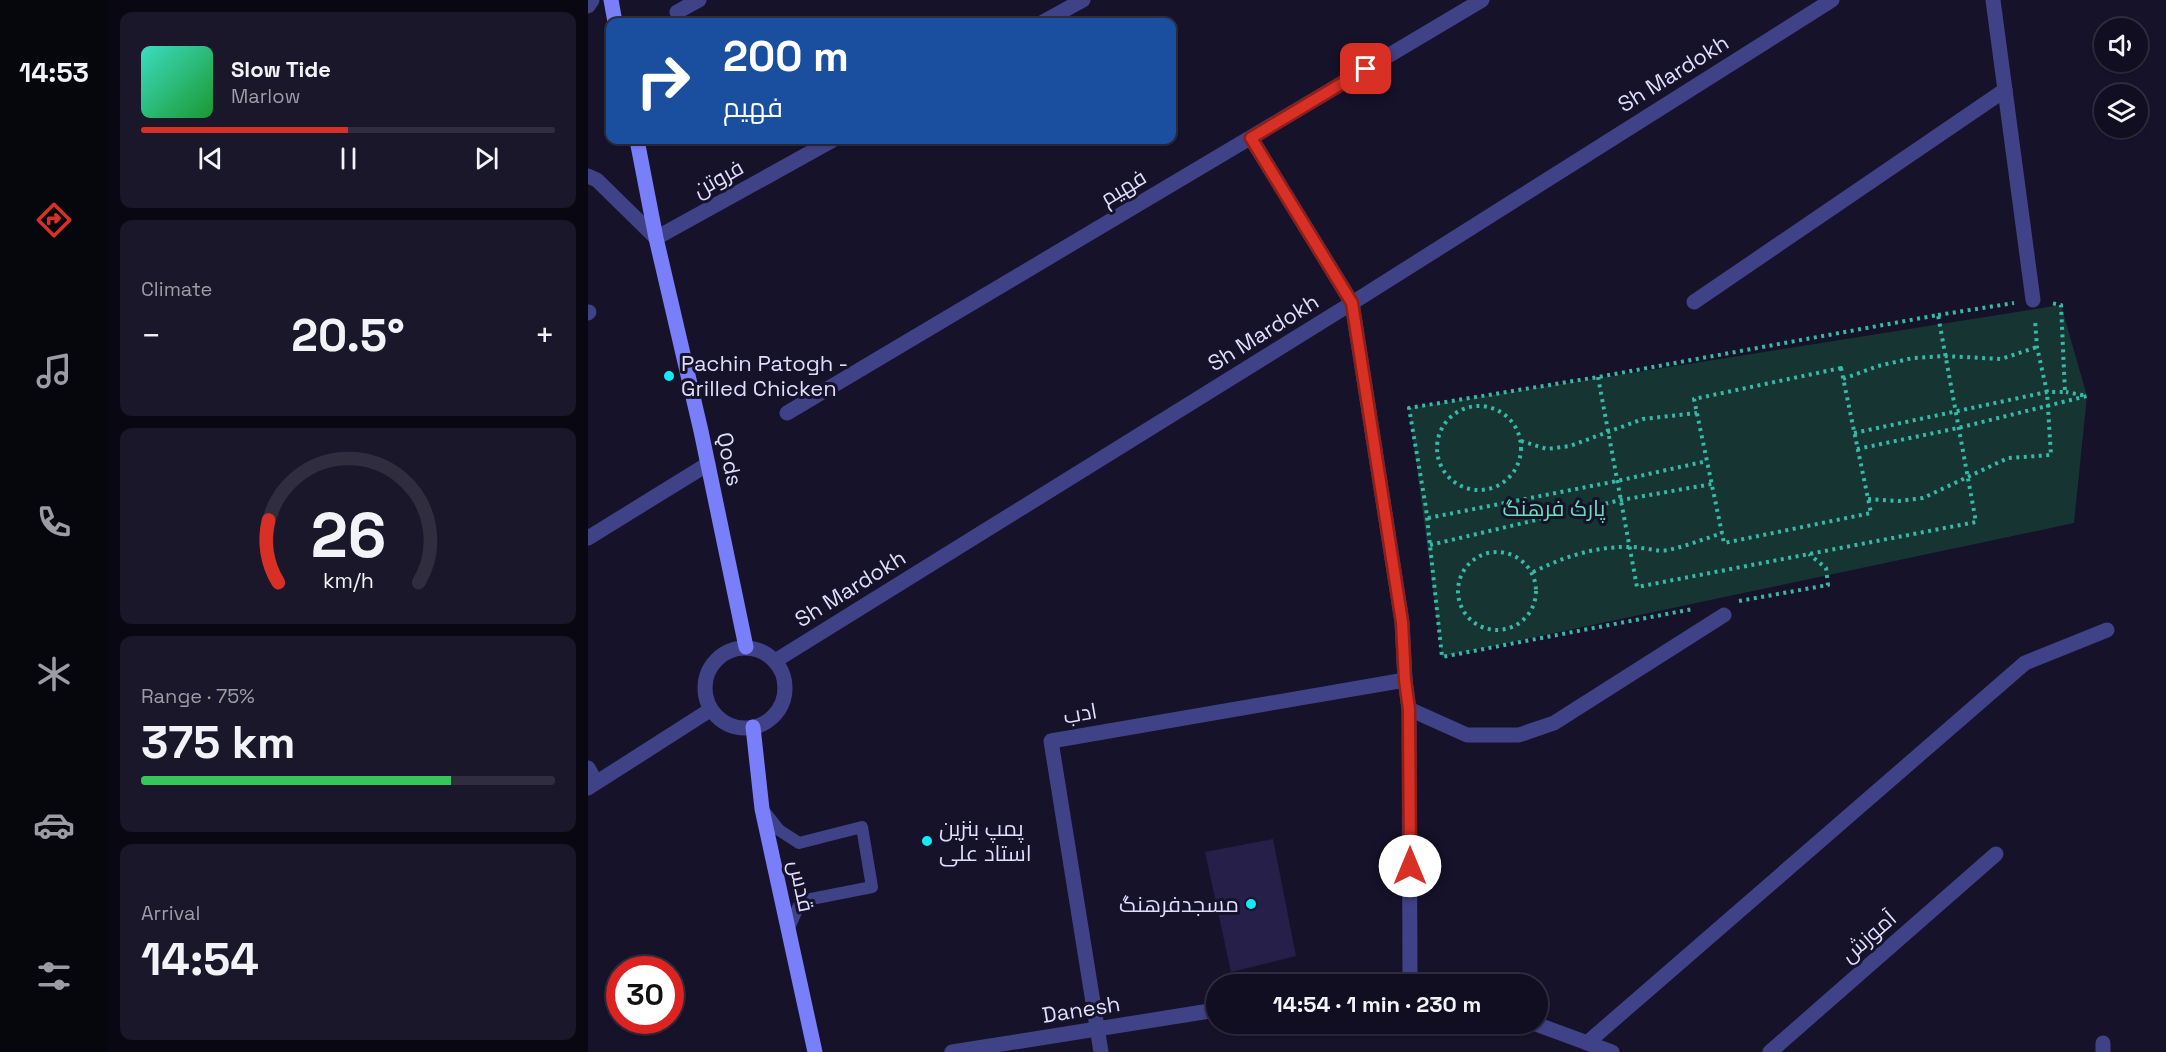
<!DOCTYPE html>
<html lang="en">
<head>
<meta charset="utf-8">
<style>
  :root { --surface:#100e20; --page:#191729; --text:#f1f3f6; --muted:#9c9ca5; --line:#302e3e; --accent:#d93025 }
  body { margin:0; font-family:"Space Grotesk",Cairo,sans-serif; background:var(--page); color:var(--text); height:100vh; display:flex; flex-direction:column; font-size:22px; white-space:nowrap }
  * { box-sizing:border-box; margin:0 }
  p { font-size:20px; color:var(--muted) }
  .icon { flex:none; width:33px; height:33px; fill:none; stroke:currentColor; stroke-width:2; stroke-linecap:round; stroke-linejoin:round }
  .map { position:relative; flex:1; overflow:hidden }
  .details { display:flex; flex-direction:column; gap:12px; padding:12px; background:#090812; width:480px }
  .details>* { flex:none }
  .hud { position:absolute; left:18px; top:18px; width:570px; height:126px; border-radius:12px; box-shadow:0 2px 4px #0004,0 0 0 2px var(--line); background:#1a4fa0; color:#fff; overflow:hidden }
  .buttons { position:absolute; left:1506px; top:18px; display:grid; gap:12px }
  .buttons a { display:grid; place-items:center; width:54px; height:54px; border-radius:50%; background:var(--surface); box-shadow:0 2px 4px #0004,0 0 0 2px var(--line); font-size:30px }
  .speed { position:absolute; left:18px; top:956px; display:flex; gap:12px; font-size:30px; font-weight:700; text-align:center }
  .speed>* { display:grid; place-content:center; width:78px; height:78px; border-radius:50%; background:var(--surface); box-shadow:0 2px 4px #0004,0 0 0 2px var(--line); line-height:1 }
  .speed .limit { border:9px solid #d22; background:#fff; color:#111 }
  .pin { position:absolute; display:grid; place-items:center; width:51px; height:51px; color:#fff; margin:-26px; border-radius:12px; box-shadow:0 3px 9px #0006 }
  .me { position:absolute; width:66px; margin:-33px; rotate:0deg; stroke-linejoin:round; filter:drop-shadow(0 0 4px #0008) }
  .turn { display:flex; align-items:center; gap:21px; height:126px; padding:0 18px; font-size:27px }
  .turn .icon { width:78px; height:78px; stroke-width:2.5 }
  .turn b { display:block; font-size:42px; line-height:51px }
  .big { font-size:45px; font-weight:800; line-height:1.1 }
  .details .tile { flex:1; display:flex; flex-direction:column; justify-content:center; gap:9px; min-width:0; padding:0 21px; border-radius:12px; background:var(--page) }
  .details .dial { align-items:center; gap:0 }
  .dial svg { height:156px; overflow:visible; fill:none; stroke:var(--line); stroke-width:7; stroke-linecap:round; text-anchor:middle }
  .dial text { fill:var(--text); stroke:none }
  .song { display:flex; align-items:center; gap:18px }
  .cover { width:72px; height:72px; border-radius:9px; background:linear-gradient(135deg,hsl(170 70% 55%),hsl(130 70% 35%)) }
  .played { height:6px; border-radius:3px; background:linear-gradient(90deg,var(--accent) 50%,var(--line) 50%) }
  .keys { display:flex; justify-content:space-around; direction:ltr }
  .heat { display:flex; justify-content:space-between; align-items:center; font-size:33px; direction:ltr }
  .charge { height:9px; border-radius:4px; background:linear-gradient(90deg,#34c759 75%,var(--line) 0) }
  .trip { position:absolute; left:618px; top:974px; width:342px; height:60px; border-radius:30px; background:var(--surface); box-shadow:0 2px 4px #0004,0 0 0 2px var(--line); font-weight:800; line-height:60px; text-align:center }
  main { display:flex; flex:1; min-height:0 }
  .menu { display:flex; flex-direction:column; width:108px; justify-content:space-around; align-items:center; background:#06060d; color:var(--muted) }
  .menu .icon { width:42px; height:42px }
  .menu .active { color:var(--accent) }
  .menu b { font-size:27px; color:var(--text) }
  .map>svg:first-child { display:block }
  .green { fill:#163431 }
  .building { fill:#251f4a }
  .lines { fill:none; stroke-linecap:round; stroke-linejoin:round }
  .path { stroke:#37b8a8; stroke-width:4; stroke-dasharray:3 4.5; stroke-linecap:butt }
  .service { stroke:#404287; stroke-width:12 }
  .minor { stroke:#404287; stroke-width:15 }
  .tertiary { stroke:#404287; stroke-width:15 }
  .secondary { stroke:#797ef9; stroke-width:15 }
  .route-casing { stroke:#8d1f18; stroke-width:15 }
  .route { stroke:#d93025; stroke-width:10 }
  .poi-dot { fill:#13ebf4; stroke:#15122a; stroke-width:2 }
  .labels { text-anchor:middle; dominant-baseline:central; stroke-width:6; stroke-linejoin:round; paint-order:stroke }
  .street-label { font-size:22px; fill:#dfddfd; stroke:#15122a }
  .poi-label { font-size:22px; fill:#dfddfd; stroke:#15122a; text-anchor:start }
  .park-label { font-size:22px; fill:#6bdcb9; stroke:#15122a }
</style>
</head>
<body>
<main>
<nav class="menu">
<b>14:53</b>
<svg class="icon active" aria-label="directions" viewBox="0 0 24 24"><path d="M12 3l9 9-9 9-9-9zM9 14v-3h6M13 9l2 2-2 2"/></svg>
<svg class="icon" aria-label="music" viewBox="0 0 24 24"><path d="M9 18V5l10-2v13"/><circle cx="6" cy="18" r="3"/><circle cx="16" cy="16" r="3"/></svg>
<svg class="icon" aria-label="phone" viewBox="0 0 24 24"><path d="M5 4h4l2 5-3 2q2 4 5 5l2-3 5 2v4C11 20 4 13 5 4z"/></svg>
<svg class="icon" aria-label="climate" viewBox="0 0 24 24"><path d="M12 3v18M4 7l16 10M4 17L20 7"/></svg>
<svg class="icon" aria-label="car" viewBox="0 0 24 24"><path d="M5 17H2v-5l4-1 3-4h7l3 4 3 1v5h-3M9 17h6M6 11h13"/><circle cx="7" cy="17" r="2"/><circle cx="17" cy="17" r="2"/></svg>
<svg class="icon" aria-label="filters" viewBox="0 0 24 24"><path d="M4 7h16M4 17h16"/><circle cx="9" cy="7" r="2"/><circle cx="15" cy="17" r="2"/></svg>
</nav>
<section class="details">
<div class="tile">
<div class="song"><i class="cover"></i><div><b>Slow Tide</b><p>Marlow</p></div></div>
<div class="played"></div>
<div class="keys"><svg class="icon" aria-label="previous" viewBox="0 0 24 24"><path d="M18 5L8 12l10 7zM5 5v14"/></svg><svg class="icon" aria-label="pause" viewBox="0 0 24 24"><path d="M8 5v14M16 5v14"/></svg><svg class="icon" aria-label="next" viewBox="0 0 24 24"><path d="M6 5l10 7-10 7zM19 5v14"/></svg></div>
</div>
<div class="tile"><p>Climate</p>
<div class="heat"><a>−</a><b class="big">20.5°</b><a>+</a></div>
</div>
<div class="tile dial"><svg viewBox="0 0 100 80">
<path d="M14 69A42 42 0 1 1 86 69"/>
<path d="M14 69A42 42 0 0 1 9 37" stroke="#d93025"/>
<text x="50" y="56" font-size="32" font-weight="700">26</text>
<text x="50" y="72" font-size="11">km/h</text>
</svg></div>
<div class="tile"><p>Range · 75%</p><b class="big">375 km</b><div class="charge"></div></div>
<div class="tile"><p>Arrival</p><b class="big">14:54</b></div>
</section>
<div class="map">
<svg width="1578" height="1052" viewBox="0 0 1578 1052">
  <rect width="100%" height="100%" fill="#15122a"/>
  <polygon class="green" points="1473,305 1499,396 1486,523 854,657 821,408"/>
  <polygon class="building" points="685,839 708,956 643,972 617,852"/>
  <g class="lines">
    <g class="path">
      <polyline points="1350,315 1426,303"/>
      <polygon points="1253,368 1283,513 1136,543 1106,399"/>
      <polyline points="1010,377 1049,587 1388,522 1350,315 1010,377 821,408 838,508 854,657 1105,609"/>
      <polyline points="1255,379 1290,366 1325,358 1357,356 1413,359 1449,347"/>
      <circle cx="891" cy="448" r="42"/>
      <polyline points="1266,433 1459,392 1477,392 1473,305 1463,303"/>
      <polyline points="933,441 959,449 982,446 1055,419 1109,413"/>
      <polyline points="1269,449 1370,428 1499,396 1478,392"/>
      <polyline points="1280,499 1311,501 1335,498 1420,458 1463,455 1459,392 1449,347 1447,320"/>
      <polyline points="840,518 1029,481 1119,461"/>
      <polyline points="842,545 1033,500 1124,484"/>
      <circle cx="909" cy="591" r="39"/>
      <path d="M945 572C976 557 1007 546 1043 547 1055 547 1068 552 1080 550 1099 546 1116 539 1134 533"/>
      <polyline points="1151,601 1240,585 1238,568 1221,554"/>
    </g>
    <polyline class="service" points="176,811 191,830 211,843 274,827 284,887 213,901 200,930"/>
    <g class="minor">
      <polyline points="1405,0 1445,300"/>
      <polyline points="89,12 111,0"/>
      <polyline points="455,22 495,0"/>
      <polyline points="663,138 764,303 814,622 817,680 821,709 822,979"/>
      <polyline points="68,238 245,140"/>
      <polyline points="1106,302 1417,90"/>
      <polyline points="0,313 1,312"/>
      <polyline points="199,413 894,0"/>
      <polyline points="0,538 120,464"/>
      <polyline points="821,709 879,735 931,735 966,723 1136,615"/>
      <polyline points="0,768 8,782"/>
      <polyline points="788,984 822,979 837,984"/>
      <polyline points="945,1023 1024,1052"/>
      <polyline points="999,1043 1437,663 1519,630"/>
      <polyline points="1515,1043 1515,1052"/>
      <polyline points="364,1052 628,1010"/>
      <polyline points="513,1052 463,741 817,680"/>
      <polyline points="1182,1052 1408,854"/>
    </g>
    <g class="tertiary">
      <polyline points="0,6 4,0"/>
      <polyline points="0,176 9,180 68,238"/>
      <circle cx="157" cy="688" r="40"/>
      <polyline points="187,661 764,303 1244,0"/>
      <polyline points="0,788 122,710"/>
    </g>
    <g class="secondary">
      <polyline points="23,0 27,22"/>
      <polyline points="49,140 68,238 113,431 158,647"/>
      <polyline points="165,727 174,809 227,1052"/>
    </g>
  </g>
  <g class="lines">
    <g class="route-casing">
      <polyline id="route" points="778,69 663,138 764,303 814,622 817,680 821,709 822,866"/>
    </g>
    <use href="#route" class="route"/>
  </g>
  <g class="poi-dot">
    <circle cx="81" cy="376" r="6"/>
    <circle cx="339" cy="841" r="6"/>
    <circle cx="663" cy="904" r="6"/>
  </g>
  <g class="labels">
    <g class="street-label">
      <text transform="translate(1085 73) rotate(-32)">Sh Mardokh</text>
      <text transform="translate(130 178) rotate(-29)">فروتن</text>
      <text transform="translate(535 187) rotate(-31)">فهیم</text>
      <text transform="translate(675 332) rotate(-32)">Sh Mardokh</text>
      <text transform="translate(142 459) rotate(78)">Qods</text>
      <text transform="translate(262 588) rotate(-32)">Sh Mardokh</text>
      <text transform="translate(492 713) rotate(-10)">ادب</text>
      <text transform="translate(214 886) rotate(78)">قدس</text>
      <text transform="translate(1280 936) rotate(-41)">آموزش</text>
      <text transform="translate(493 1009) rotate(-9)">Danesh</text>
    </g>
    <g class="poi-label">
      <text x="93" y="363">Pachin Patogh -<tspan x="93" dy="25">Grilled Chicken</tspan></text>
      <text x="351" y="828">پمپ بنزین<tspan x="351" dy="25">استاد علی</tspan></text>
      <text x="651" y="904" text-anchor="end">مسجدفرهنگ</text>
    </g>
    <g class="park-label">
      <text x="966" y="508">پارک فرهنگ</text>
    </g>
  </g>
</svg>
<div class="buttons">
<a><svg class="icon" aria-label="sound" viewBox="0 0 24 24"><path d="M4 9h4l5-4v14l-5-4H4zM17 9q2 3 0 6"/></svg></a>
<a><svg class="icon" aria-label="layers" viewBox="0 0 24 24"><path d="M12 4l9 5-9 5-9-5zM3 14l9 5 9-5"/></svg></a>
</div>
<div class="speed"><div class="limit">30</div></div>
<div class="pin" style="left:778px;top:69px;background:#d93025"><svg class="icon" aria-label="arrive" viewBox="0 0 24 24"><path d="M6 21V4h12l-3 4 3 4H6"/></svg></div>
<svg class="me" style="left:822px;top:866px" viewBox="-20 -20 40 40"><circle r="19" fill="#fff"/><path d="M0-13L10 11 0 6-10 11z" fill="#d93025"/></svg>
<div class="trip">14:54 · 1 min · 230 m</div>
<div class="hud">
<div class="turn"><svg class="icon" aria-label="right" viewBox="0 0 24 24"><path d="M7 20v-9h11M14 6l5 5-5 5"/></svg><div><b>200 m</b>فهیم</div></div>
</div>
</div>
</main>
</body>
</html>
